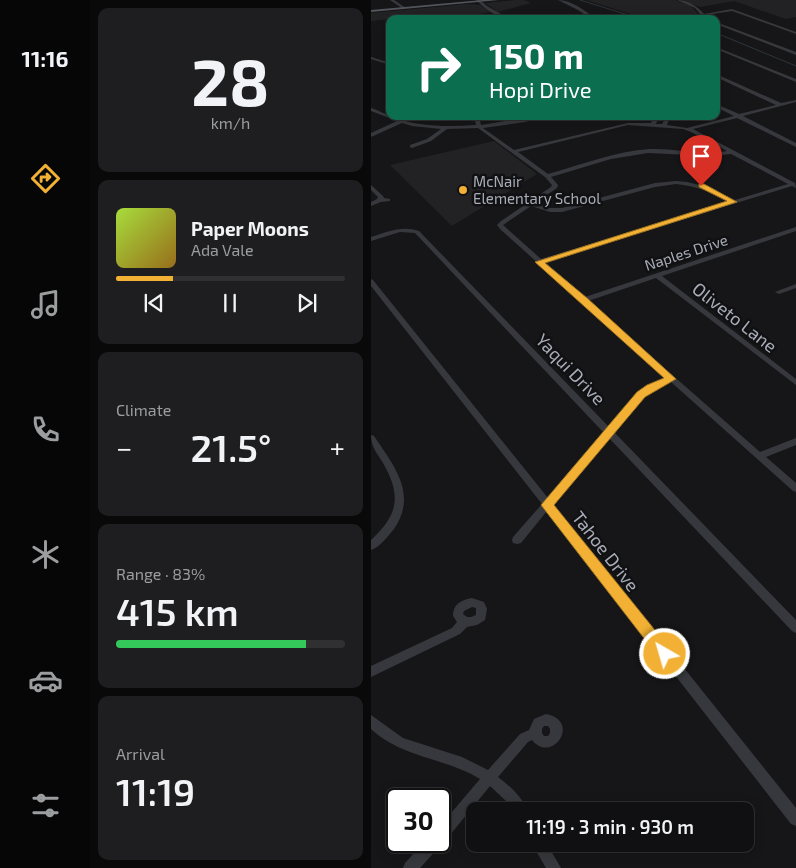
<!DOCTYPE html>
<html lang="en">
<head>
<meta charset="utf-8">
<style>
  :root { --surface:#101012; --page:#1e1e20; --text:#f1f3f6; --muted:#9c9d9f; --line:#303032; --accent:#f2b134 }
  body { margin:0; font-family:"Exo 2",sans-serif; background:var(--page); color:var(--text); height:100vh; display:flex; flex-direction:column; font-size:19px; white-space:nowrap }
  * { box-sizing:border-box; margin:0 }
  p { font-size:16px; color:var(--muted) }
  .icon { flex:none; width:28px; height:28px; fill:none; stroke:currentColor; stroke-width:2; stroke-linecap:round; stroke-linejoin:round }
  .map { position:relative; flex:1; overflow:hidden }
  .details { display:flex; flex-direction:column; gap:8px; padding:8px; background:#09090a; width:281px }
  .details>* { flex:none }
  .top-card { position:absolute; left:15px; top:15px; width:334px; height:105px; border-radius:10px; box-shadow:0 2px 12px #0003,0 0 0 1px var(--line); background:#0b6e4f; color:#fff; overflow:hidden }
  .speed { position:absolute; left:15px; top:788px; display:flex; gap:10px; font-size:25px; font-weight:700; text-align:center }
  .speed>* { display:grid; place-content:center; width:65px; height:65px; border-radius:50%; background:var(--surface); box-shadow:0 2px 12px #0003,0 0 0 1px var(--line); line-height:1 }
  .speed .limit { border:2px solid #111; border-radius:8px; background:#fff; color:#111 }
  .pin { position:absolute; display:grid; place-items:center; width:42px; height:42px; color:#fff; margin:-51px -21px; border-radius:50% 50% 50% 0; rotate:-45deg; box-shadow:0 0 5px #0007 }
  .pin .icon { rotate:45deg }
  .me { position:absolute; width:55px; margin:-28px; rotate:322deg; stroke-linejoin:round; filter:drop-shadow(0 0 4px #0008) }
  .turn { display:flex; align-items:center; gap:18px; height:105px; padding:0 20px; font-size:22px }
  .turn .icon { width:65px; height:65px; stroke-width:2.5 }
  .turn b { display:block; font-size:35px; line-height:42px }
  .big { font-size:38px; font-weight:600; line-height:1.1 }
  .details .card { flex:1; display:flex; flex-direction:column; justify-content:center; gap:8px; min-width:0; padding:0 18px; border-radius:10px; background:var(--page) }
  .details .dial { align-items:center; gap:0 }
  .dial b { font-size:65px; line-height:1 }
  .song { display:flex; align-items:center; gap:15px }
  .cover { width:60px; height:60px; border-radius:8px; background:linear-gradient(135deg,hsl(80 70% 55%),hsl(40 70% 35%)) }
  .played { height:5px; border-radius:2px; background:linear-gradient(90deg,var(--accent) 25%,var(--line) 25%) }
  .keys { display:flex; justify-content:space-around; direction:ltr }
  .heat { display:flex; justify-content:space-between; align-items:center; font-size:28px; direction:ltr }
  .charge { height:8px; border-radius:4px; background:linear-gradient(90deg,#34c759 83%,var(--line) 0) }
  .trip { position:absolute; left:95px; top:802px; width:288px; height:50px; border-radius:10px; background:var(--surface); box-shadow:0 2px 12px #0003,0 0 0 1px var(--line); font-weight:600; line-height:50px; text-align:center }
  main { display:flex; flex:1; min-height:0 }
  .menu { display:flex; flex-direction:column; width:90px; justify-content:space-around; align-items:center; background:#060607; color:var(--muted) }
  .menu .icon { width:35px; height:35px }
  .menu .selected { color:var(--accent) }
  .menu b { font-size:22px; color:var(--text) }
  .map>svg:first-child { display:block }
  .built { fill:#222225 }
  .lines { fill:none; stroke-linecap:round; stroke-linejoin:round }
  .stream { stroke:#2c353c; stroke-width:1 }
  .minor { fill:#37383d; fill-rule:evenodd }
  .major { fill:#53555c; fill-rule:evenodd }
  .route { fill:#f2b134; stroke:#9d7322 }
  .poi-dot { fill:#f2b134; stroke:#111113; stroke-width:2 }
  .labels { text-anchor:middle; dominant-baseline:central; stroke-width:5; stroke-linejoin:round; paint-order:stroke }
  .far-poi-label { font-size:15px; fill:#a8adb8; stroke:#111113; text-anchor:start }
  .far-street-label { font-size:15px; fill:#a8adb8; stroke:#111113 }
  .street-label { font-size:18px; fill:#a8adb8; stroke:#111113 }
</style>
</head>
<body>
<main>
<nav class="menu">
<b>11:16</b>
<svg class="icon selected" aria-label="directions" viewBox="0 0 24 24"><path d="M12 3l9 9-9 9-9-9zM9 14v-3h6M13 9l2 2-2 2"/></svg>
<svg class="icon" aria-label="music" viewBox="0 0 24 24"><path d="M9 18V5l10-2v13"/><circle cx="6" cy="18" r="3"/><circle cx="16" cy="16" r="3"/></svg>
<svg class="icon" aria-label="phone" viewBox="0 0 24 24"><path d="M5 4h4l2 5-3 2q2 4 5 5l2-3 5 2v4C11 20 4 13 5 4z"/></svg>
<svg class="icon" aria-label="climate" viewBox="0 0 24 24"><path d="M12 3v18M4 7l16 10M4 17L20 7"/></svg>
<svg class="icon" aria-label="car" viewBox="0 0 24 24"><path d="M5 17H2v-5l4-1 3-4h7l3 4 3 1v5h-3M9 17h6M6 11h13"/><circle cx="7" cy="17" r="2"/><circle cx="17" cy="17" r="2"/></svg>
<svg class="icon" aria-label="filters" viewBox="0 0 24 24"><path d="M4 7h16M4 17h16"/><circle cx="9" cy="7" r="2"/><circle cx="15" cy="17" r="2"/></svg>
</nav>
<section class="details">
<div class="card dial"><b>28</b><p>km/h</p></div>
<div class="card">
<div class="song"><i class="cover"></i><div><b>Paper Moons</b><p>Ada Vale</p></div></div>
<div class="played"></div>
<div class="keys"><svg class="icon" aria-label="previous" viewBox="0 0 24 24"><path d="M18 5L8 12l10 7zM5 5v14"/></svg><svg class="icon" aria-label="pause" viewBox="0 0 24 24"><path d="M8 5v14M16 5v14"/></svg><svg class="icon" aria-label="next" viewBox="0 0 24 24"><path d="M6 5l10 7-10 7zM19 5v14"/></svg></div>
</div>
<div class="card"><p>Climate</p>
<div class="heat"><a>−</a><b class="big">21.5°</b><a>+</a></div>
</div>
<div class="card"><p>Range · 83%</p><b class="big">415 km</b><div class="charge"></div></div>
<div class="card"><p>Arrival</p><b class="big">11:19</b></div>
</section>
<div class="map">
<svg width="425" height="868" viewBox="0 0 425 868">
  <rect width="100%" height="100%" fill="#161618"/>
  <g class="built">
    <polygon points="145,0 153,0 160,3 127,12 114,3"/>
    <polygon points="215,0 304,0 320,6 327,14 292,19 260,14"/>
    <polygon points="311,0 425,0 425,17 415,19 363,1 329,7"/>
    <polygon points="96,4 109,5 120,12 76,19 19,19 0,21 0,13"/>
    <polygon points="123,141 166,174 81,226 19,165"/>
  </g>
  <g class="lines">
    <g class="stream">
      <polyline points="209,0 254,14 279,19"/>
      <polyline points="345,33 425,66"/>
    </g>
    <g class="minor">
      <polygon points="19,0 23,0 35,8 32,9"/>
      <path d="M105 0H109L116 6 139 19C127 19 113 8 105 0Z"/>
      <path d="M187 0C200 0 215 11 225 19H220L207 10Z"/>
      <path d="M306 0C317 0 326 6 333 14L361 9 425 32V34L361 11 335 15 336 17 334 18 331 16 304 19 329 14 324 8Z"/>
      <polygon points="345,22 425,52 425,55 345,24"/>
      <polygon points="345,47 425,79 425,82 345,49"/>
      <polygon points="0,57 19,63 19,65 0,59"/>
      <path d="M345 74 410 103 425 100V102L372 116 425 143V147L366 118 322 129 424 183 425 188 421 186 174 262 214 297 425 227V231L291 276 425 379V385L285 278 217 301 389 452 425 438V445L395 457 425 483V492L422 491 300 382 282 390 273 397 243 432 425 620V633L421 631 238 438 182 504 425 808V826L420 824 176 511 150 543 146 544 142 543 141 540 142 537 171 504 0 286V279L2 280 177 498 233 433 44 233 29 232 0 241V237C16 232 31 225 48 231L238 427 267 393 276 386 295 378 129 229 126 225 130 221 180 187 181 185 174 177 107 128 76 129 60 141 41 148 39 147V145L56 139 70 129 41 126 31 123 0 137V133L26 121 0 111V108C7 110 14 114 21 117 48 127 77 127 105 125L103 116H108L110 125 166 116H176L154 122 112 128 143 150 257 123H280L283 116 299 117 296 125 316 128 363 116 345 107V104L368 114 405 105 345 77ZM287 119H294L291 124H285ZM257 125 312 129 320 132 356 151C330 156 305 148 279 149 244 151 210 165 177 174L147 152ZM277 153 340 156 360 154 417 184 364 200 337 187 316 182 305 181 284 183 191 208H179L164 203 186 188 187 185 180 177 240 159ZM305 184C325 186 341 192 358 202L170 259 132 225 160 206 179 212H191L284 187Z"/>
      <polygon points="0,185 12,196 13,198 19,199 19,201 10,202 0,206 0,202 6,199 7,197 0,190"/>
      <polygon points="425,284 425,288 408,294 404,292"/>
      <path d="M0 435 3 436C23 466 47 494 23 529 17 536 9 547 0 550V540C27 515 31 496 12 463 6 453 0 447 0 435Z"/>
      <path d="M101 598 113 602 116 609 114 620 106 625 96 627 89 634 0 677V666L81 628 86 622 82 616C82 604 90 600 101 598ZM101 607 105 608V615L100 617H96L92 614 93 611Z"/>
      <path d="M175 714C211 721 181 765 161 740L157 742 127 777C139 786 151 797 157 811H143L135 801 119 786 74 841 70 842 69 846 49 868H32L34 863 54 841H69V826L109 779C73 757 33 759 0 729V715L32 738 91 757 117 770 149 734 158 730 163 719ZM173 726H177L179 729V733L177 736H173L171 733V729Z"/>
      <polygon points="161,844 176,844 190,868 175,868"/>
    </g>
    <polygon class="major" points="112,0 128,0 0,12 0,10"/>
  </g>
  <polygon class="route" points="328,184 333,184 366,202 174,263 216,298 305,379 274,397 183,505 300,650 302,654 300,659 294,661 289,659 170,505 266,392 276,385 293,378 164,262 356,201 328,187"/>
  <circle class="poi-dot" cx="92" cy="190" r="5"/>
  <g class="labels">
    <g class="far-poi-label">
      <text x="102" y="181">McNair<tspan x="102" dy="17">Elementary School</tspan></text>
    </g>
    <g class="far-street-label">
      <text transform="translate(315 252) rotate(-18)">Naples Drive</text>
    </g>
    <g class="street-label">
      <text transform="translate(364 317) rotate(38)">Oliveto Lane</text>
      <text transform="translate(200 369) rotate(46)">Yaqui Drive</text>
      <text transform="translate(235 551) rotate(52)">Tahoe Drive</text>
    </g>
  </g>
</svg>
<div class="speed"><div class="limit">30</div></div>
<div class="pin" style="left:330px;top:186px;background:#d93025"><svg class="icon" aria-label="arrive" viewBox="0 0 24 24"><path d="M6 21V4h12l-3 4 3 4H6"/></svg></div>
<svg class="me" style="left:294px;top:654px" viewBox="-20 -20 40 40"><circle r="17" fill="#f2b134" stroke="#fff" stroke-width="3"/><path d="M0-11L8 9 0 5-8 9z" fill="#fff"/></svg>
<div class="trip">11:19 · 3 min · 930 m</div>
<div class="top-card">
<div class="turn"><svg class="icon" aria-label="right" viewBox="0 0 24 24"><path d="M7 20v-9h11M14 6l5 5-5 5"/></svg><div><b>150 m</b>Hopi Drive</div></div>
</div>
</div>
</main>
</body>
</html>
